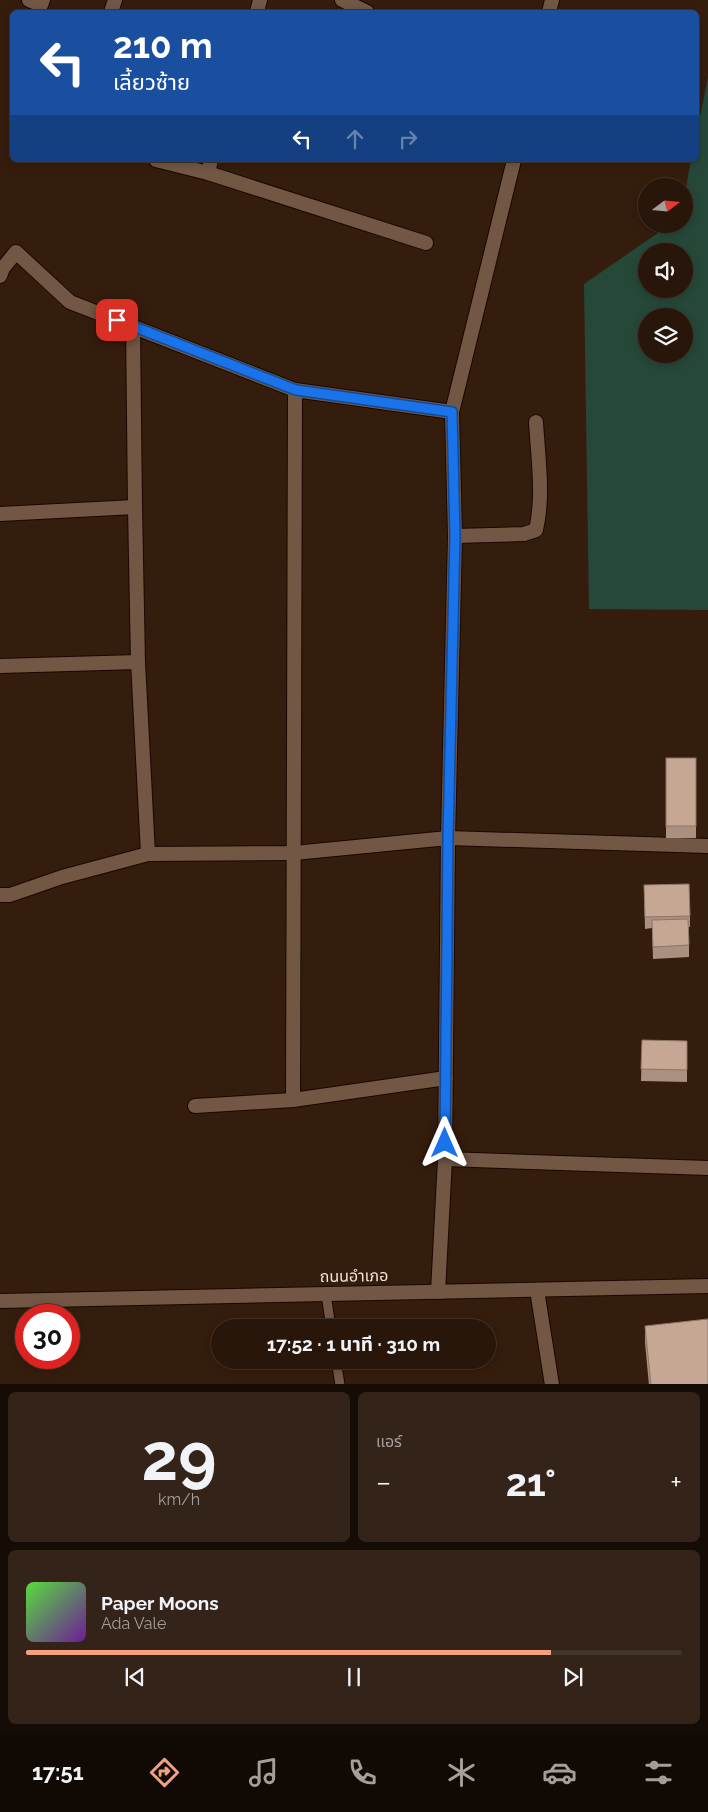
<!DOCTYPE html>
<html lang="th">
<head>
<meta charset="utf-8">
<style>
  :root { --surface:#28160a; --page:#342318; --text:#f1f3f6; --muted:#a59f9c; --line:#44352b; --accent:#f39f82 }
  body { margin:0; font-family:Raleway,"Noto Sans Thai",sans-serif; background:var(--page); color:var(--text); height:100vh; display:flex; flex-direction:column; font-size:19px; white-space:nowrap }
  * { box-sizing:border-box; margin:0 }
  p { font-size:16px; color:var(--muted) }
  .icon { flex:none; width:28px; height:28px; fill:none; stroke:currentColor; stroke-width:2; stroke-linecap:round; stroke-linejoin:round }
  .map { position:relative; height:1384px; overflow:hidden }
  .details { display:flex; flex-direction:column; gap:8px; padding:8px; background:#160c06; flex:1 }
  .details>* { flex:none }
  .hud { position:absolute; left:10px; top:10px; width:689px; height:152px; border-radius:8px; box-shadow:0 2px 8px #0003,0 0 0 1px var(--line); background:#1a4fa0; color:#fff; overflow:hidden }
  .needle { width:32px; rotate:74deg }
  .tools { position:absolute; left:638px; top:178px; display:grid; gap:10px }
  .tools a { display:grid; place-items:center; width:55px; height:55px; border-radius:50%; background:var(--surface); box-shadow:0 2px 8px #0003,0 0 0 1px var(--line); font-size:25px }
  .speed { position:absolute; left:15px; top:1304px; display:flex; gap:10px; font-size:25px; font-weight:700; text-align:center }
  .speed>* { display:grid; place-content:center; width:65px; height:65px; border-radius:50%; background:var(--surface); box-shadow:0 2px 8px #0003,0 0 0 1px var(--line); line-height:1 }
  .speed .limit { border:8px solid #d22; background:#fff; color:#111 }
  .pin { position:absolute; display:grid; place-items:center; width:42px; height:42px; color:#fff; margin:-21px; border-radius:10px; box-shadow:0 2px 8px #0006 }
  .me { position:absolute; width:55px; margin:-28px; rotate:0deg; stroke-linejoin:round; filter:drop-shadow(0 0 4px #0008) }
  .turn { display:flex; align-items:center; gap:18px; height:105px; padding:0 20px; font-size:22px }
  .turn .icon { width:65px; height:65px; stroke-width:2.5 }
  .turn b { display:block; font-size:35px; line-height:42px }
  .lanes { display:flex; align-items:center; height:48px; padding:0 20px; background:#0003; justify-content:center; gap:25px; direction:ltr }
  .lanes .off { opacity:.35 }
  .big { font-size:38px; font-weight:700; line-height:1.1 }
  .details .widget { flex:1; display:flex; flex-direction:column; justify-content:center; gap:8px; min-width:0; padding:0 18px; border-radius:8px; background:var(--page) }
  .details .dial { align-items:center; gap:0 }
  .dial b { font-size:65px; line-height:1 }
  .song { display:flex; align-items:center; gap:15px }
  .cover { width:60px; height:60px; border-radius:8px; background:linear-gradient(135deg,hsl(110 70% 55%),hsl(280 70% 35%)) }
  .played { height:5px; border-radius:2px; background:linear-gradient(90deg,var(--accent) 80%,var(--line) 80%) }
  .keys { display:flex; justify-content:space-around; direction:ltr }
  .heat { display:flex; justify-content:space-between; align-items:center; font-size:28px; direction:ltr }
  .details .tiles { flex:1; display:grid; gap:8px; grid-template-columns:1fr 1fr }
  .widget:last-child { grid-column:span 2 }
  .trip { position:absolute; left:211px; top:1319px; width:285px; height:50px; border-radius:25px; background:var(--surface); box-shadow:0 2px 8px #0003,0 0 0 1px var(--line); font-weight:700; line-height:50px; text-align:center }
  .tab-bar { display:flex; height:80px; justify-content:space-around; align-items:center; background:#100904; color:var(--muted) }
  .tab-bar .icon { width:35px; height:35px }
  .tab-bar .current { color:var(--accent) }
  .tab-bar b { font-size:22px; color:var(--text) }
  .map>svg:first-child { display:block }
  .green { fill:#264838; fill-rule:evenodd }
  .lines { fill:none; stroke-linecap:round; stroke-linejoin:round }
  .service-casing { stroke:#1b0700; stroke-width:11 }
  .minor-casing { stroke:#1b0700; stroke-width:16 }
  .tertiary-casing { stroke:#1b0700; stroke-width:16 }
  .service { stroke:#725745; stroke-width:9 }
  .minor { stroke:#725745; stroke-width:14 }
  .tertiary { stroke:#725745; stroke-width:14 }
  .wall { fill:#aa907e }
  .building { fill:#c6a793; stroke:#8b7567 }
  .route-casing { stroke:#114b97; stroke-width:12 }
  .route { stroke:#1a73e8; stroke-width:9 }
  .labels { text-anchor:middle; dominant-baseline:central; stroke-width:5; stroke-linejoin:round; paint-order:stroke }
  .street-label { font-size:16px; fill:#f3e3d8; stroke:#351d0d }
</style>
</head>
<body>
<div class="map">
<svg width="708" height="1385" viewBox="0 0 708 1385">
  <rect width="100%" height="100%" fill="#351d0d"/>
  <path class="green" d="M708 77V610L589 609 584 284 671 224H684V198L691 160H696V136ZM646 251H684V289H646ZM646 316H684V354H646Z"/>
  <g class="lines">
    <g class="service-casing">
      <g id="service">
        <polyline points="326,1294 331,1328"/>
        <polyline points="336,1360 340,1385"/>
      </g>
    </g>
    <g class="minor-casing">
      <g id="minor">
        <polyline points="29,0 41,5 43,0"/>
        <polyline points="342,0 367,12"/>
        <polyline points="111,12 115,0"/>
        <polyline points="257,12 260,0"/>
        <polyline points="549,12 552,0"/>
        <polyline points="156,160 208,173 211,160"/>
        <polyline points="208,173 426,243"/>
        <polyline points="0,276 3,268 16,252 70,302 295,390"/>
        <polyline points="133,327 135,507"/>
        <polyline points="0,514 135,507 138,662"/>
        <path d="M455 536 524 534 536 530C544 496 538 457 536 422"/>
        <polyline points="0,666 138,662 148,854"/>
        <polyline points="0,895 10,895 62,877 148,854 294,853 448,838 708,846"/>
        <polyline points="446,1078 293,1100 295,390 452,412"/>
        <polyline points="195,1106 293,1100"/>
        <polyline points="445,1159 708,1168"/>
        <polyline points="537,1290 552,1385"/>
        <polyline points="438,1292 445,1159 448,838 455,536 452,412 514,160"/>
      </g>
    </g>
    <g class="tertiary-casing">
      <polyline id="tertiary" points="0,1301 708,1286"/>
    </g>
    <use href="#service" class="service"/>
    <use href="#minor" class="minor"/>
    <use href="#tertiary" class="tertiary"/>
  </g>
  <g class="wall">
    <rect x="666" y="758" width="30" height="80"/>
    <polygon points="644,885 690,916 690,927 689,927 689,957 653,959 652,928 645,929"/>
    <polygon points="642,1040 687,1041 687,1082 641,1081"/>
    <polygon points="645,1326 708,1385 649,1385 645,1343"/>
  </g>
  <g class="building">
    <rect x="666" y="758" width="30" height="68"/>
    <polygon points="689,884 690,916 645,917 644,885"/>
    <polygon points="688,919 689,945 653,947 652,920"/>
    <polygon points="642,1040 687,1041 687,1070 641,1069"/>
    <polygon points="708,1319 708,1385 651,1385 645,1326"/>
  </g>
  <g class="lines">
    <g class="route-casing">
      <polyline id="route" points="117,320 296,390 452,412 455,536 448,838 445,1143"/>
    </g>
    <use href="#route" class="route"/>
  </g>
  <g class="labels">
    <g class="street-label">
      <text transform="translate(354 1276) rotate(-1)">ถนนอำเภอ</text>
    </g>
  </g>
</svg>
<div class="tools">
<a><svg class="needle" viewBox="-14 -14 28 28"><path d="M0-13l5 13h-10z" fill="#e53935"/><path d="M0 13l5-13h-10z" fill="#a59f9c"/></svg></a>
<a><svg class="icon" aria-label="sound" viewBox="0 0 24 24"><path d="M4 9h4l5-4v14l-5-4H4zM17 9q2 3 0 6"/></svg></a>
<a><svg class="icon" aria-label="layers" viewBox="0 0 24 24"><path d="M12 4l9 5-9 5-9-5zM3 14l9 5 9-5"/></svg></a>
</div>
<div class="speed"><div class="limit">30</div></div>
<div class="pin" style="left:117px;top:320px;background:#d93025"><svg class="icon" aria-label="arrive" viewBox="0 0 24 24"><path d="M6 21V4h12l-3 4 3 4H6"/></svg></div>
<svg class="me" style="left:445px;top:1143px" viewBox="-20 -20 40 40"><path d="M0-17L14 15 0 8-14 15z" fill="#1a73e8" stroke="#fff" stroke-width="4"/></svg>
<div class="trip">17:52 · 1 นาที · 310 m</div>
<div class="hud">
<div class="turn"><svg class="icon" aria-label="left" viewBox="0 0 24 24"><path d="M17 20v-9H6M10 6l-5 5 5 5"/></svg><div><b>210 m</b>เลี้ยวซ้าย</div></div>
<div class="lanes"><svg class="icon" aria-label="left" viewBox="0 0 24 24"><path d="M17 20v-9H6M10 6l-5 5 5 5"/></svg><svg class="icon off" aria-label="ahead" viewBox="0 0 24 24"><path d="M12 20V5M6 11l6-6 6 6"/></svg><svg class="icon off" aria-label="right" viewBox="0 0 24 24"><path d="M7 20v-9h11M14 6l5 5-5 5"/></svg></div>
</div>
</div>
<section class="details">
<div class="tiles">
<div class="widget dial"><b>29</b><p>km/h</p></div>
<div class="widget"><p>แอร์</p>
<div class="heat"><a>−</a><b class="big">21°</b><a>+</a></div>
</div>
<div class="widget">
<div class="song"><i class="cover"></i><div><b>Paper Moons</b><p>Ada Vale</p></div></div>
<div class="played"></div>
<div class="keys"><svg class="icon" aria-label="previous" viewBox="0 0 24 24"><path d="M18 5L8 12l10 7zM5 5v14"/></svg><svg class="icon" aria-label="pause" viewBox="0 0 24 24"><path d="M8 5v14M16 5v14"/></svg><svg class="icon" aria-label="next" viewBox="0 0 24 24"><path d="M6 5l10 7-10 7zM19 5v14"/></svg></div>
</div>
</div>
</section>
<nav class="tab-bar">
<b>17:51</b>
<svg class="icon current" aria-label="directions" viewBox="0 0 24 24"><path d="M12 3l9 9-9 9-9-9zM9 14v-3h6M13 9l2 2-2 2"/></svg>
<svg class="icon" aria-label="music" viewBox="0 0 24 24"><path d="M9 18V5l10-2v13"/><circle cx="6" cy="18" r="3"/><circle cx="16" cy="16" r="3"/></svg>
<svg class="icon" aria-label="phone" viewBox="0 0 24 24"><path d="M5 4h4l2 5-3 2q2 4 5 5l2-3 5 2v4C11 20 4 13 5 4z"/></svg>
<svg class="icon" aria-label="climate" viewBox="0 0 24 24"><path d="M12 3v18M4 7l16 10M4 17L20 7"/></svg>
<svg class="icon" aria-label="car" viewBox="0 0 24 24"><path d="M5 17H2v-5l4-1 3-4h7l3 4 3 1v5h-3M9 17h6M6 11h13"/><circle cx="7" cy="17" r="2"/><circle cx="17" cy="17" r="2"/></svg>
<svg class="icon" aria-label="filters" viewBox="0 0 24 24"><path d="M4 7h16M4 17h16"/><circle cx="9" cy="7" r="2"/><circle cx="15" cy="17" r="2"/></svg>
</nav>
</body>
</html>
